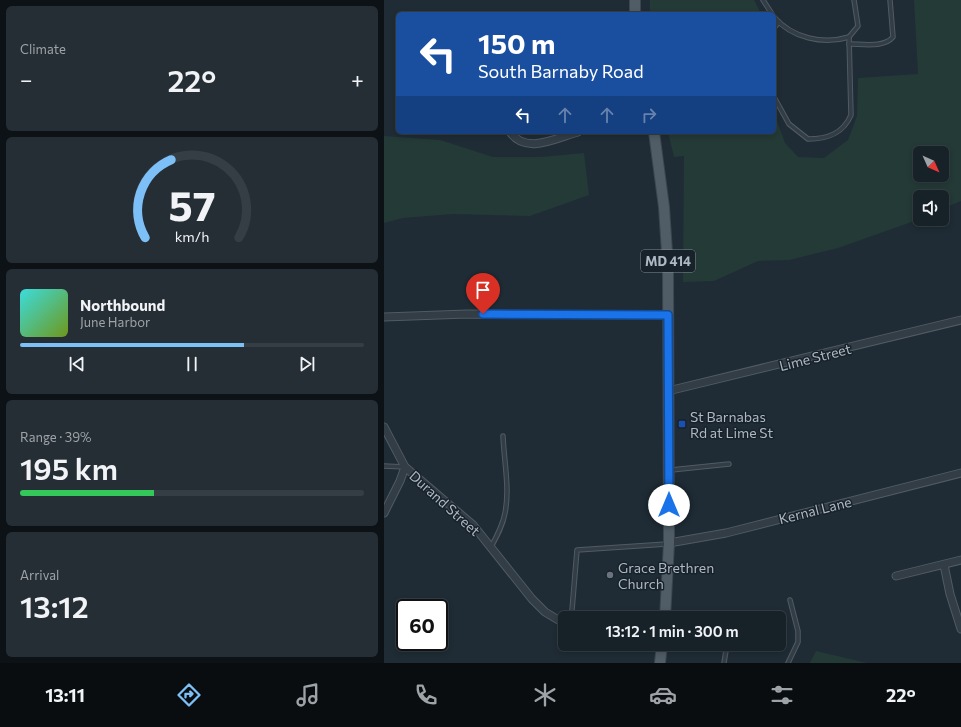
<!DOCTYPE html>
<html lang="en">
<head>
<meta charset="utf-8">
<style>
  :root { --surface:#172128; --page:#242e34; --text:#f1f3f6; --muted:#9ea3a8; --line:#363e45; --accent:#7dbff7 }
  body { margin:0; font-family:Commissioner,sans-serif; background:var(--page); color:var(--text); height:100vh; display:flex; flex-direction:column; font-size:15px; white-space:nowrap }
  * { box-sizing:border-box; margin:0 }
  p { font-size:13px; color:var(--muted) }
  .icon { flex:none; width:22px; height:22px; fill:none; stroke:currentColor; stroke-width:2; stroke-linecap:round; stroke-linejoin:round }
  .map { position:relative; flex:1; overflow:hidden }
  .side { display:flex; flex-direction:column; gap:6px; padding:6px; background:#0d1216; width:384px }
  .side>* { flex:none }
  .guide { position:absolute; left:12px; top:12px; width:380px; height:122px; border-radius:6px; box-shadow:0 2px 6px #0003,0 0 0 1px var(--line); background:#1a4fa0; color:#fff; overflow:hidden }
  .needle { width:26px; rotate:135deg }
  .tools { position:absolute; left:529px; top:146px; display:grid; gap:8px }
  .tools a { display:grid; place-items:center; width:36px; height:36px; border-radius:6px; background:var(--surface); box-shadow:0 2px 6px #0003,0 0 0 1px var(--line); font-size:20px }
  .speed { position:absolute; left:12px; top:599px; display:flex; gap:8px; font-size:20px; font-weight:700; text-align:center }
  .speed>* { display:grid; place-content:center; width:52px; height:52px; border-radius:50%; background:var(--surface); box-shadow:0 2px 6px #0003,0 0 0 1px var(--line); line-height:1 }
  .speed .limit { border:2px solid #111; border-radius:6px; background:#fff; color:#111 }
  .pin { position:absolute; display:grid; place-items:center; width:34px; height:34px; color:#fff; margin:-41px -17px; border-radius:50% 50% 50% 0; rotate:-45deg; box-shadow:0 0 4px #0007 }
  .pin .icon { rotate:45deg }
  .me { position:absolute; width:44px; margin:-22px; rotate:0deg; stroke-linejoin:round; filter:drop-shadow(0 0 3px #0008) }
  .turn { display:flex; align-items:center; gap:14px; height:84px; padding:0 16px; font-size:18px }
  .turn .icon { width:52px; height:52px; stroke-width:2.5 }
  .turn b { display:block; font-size:28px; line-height:34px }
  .lanes { display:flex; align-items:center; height:38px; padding:0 16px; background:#0003; justify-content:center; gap:20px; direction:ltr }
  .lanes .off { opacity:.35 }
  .big { font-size:30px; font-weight:600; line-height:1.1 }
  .side .widget { flex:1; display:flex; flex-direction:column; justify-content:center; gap:6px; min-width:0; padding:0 14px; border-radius:6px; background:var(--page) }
  .side .dial { align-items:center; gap:0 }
  .dial svg { height:104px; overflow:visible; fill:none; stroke:var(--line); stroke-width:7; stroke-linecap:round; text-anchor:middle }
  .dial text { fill:var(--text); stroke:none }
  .song { display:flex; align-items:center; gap:12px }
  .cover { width:48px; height:48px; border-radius:6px; background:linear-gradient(135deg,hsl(180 70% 55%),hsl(80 70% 35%)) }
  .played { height:4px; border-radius:2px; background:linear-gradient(90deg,var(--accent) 65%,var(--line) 65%) }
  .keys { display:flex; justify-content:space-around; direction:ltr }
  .heat { display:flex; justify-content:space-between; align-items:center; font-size:22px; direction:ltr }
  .charge { height:6px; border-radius:3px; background:linear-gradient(90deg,#34c759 39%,var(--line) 0) }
  .trip { position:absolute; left:174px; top:611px; width:228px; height:40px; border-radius:6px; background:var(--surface); box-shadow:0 2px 6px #0003,0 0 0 1px var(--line); font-weight:600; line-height:40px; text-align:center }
  .tabs { display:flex; height:64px; justify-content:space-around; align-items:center; background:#090d10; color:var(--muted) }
  .tabs .icon { width:28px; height:28px }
  .tabs .current { color:var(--accent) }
  .tabs b { font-size:18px; color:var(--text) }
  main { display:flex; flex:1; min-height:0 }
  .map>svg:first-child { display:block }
  .green { fill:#243a37; fill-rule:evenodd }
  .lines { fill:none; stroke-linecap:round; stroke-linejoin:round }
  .service-casing { stroke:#505b64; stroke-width:5.5 }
  .minor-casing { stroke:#505b64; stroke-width:9 }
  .primary-casing { stroke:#3c464f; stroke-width:12 }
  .service { stroke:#323d46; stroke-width:3.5 }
  .minor { stroke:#323d46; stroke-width:7 }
  .primary { stroke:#505d66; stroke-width:10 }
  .route-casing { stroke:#114b97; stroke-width:10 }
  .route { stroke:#1a73e8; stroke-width:7 }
  .transit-dot { fill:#1a4fb4; stroke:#18222a; stroke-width:1.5 }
  .worship-dot { fill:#6b7280; stroke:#18222a; stroke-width:1.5 }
  .labels { text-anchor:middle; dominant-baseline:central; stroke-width:3; stroke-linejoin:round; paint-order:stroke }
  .shield { fill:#18222a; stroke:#808b95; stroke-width:1 }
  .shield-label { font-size:13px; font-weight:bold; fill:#acb8c3 }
  .street-label { font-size:14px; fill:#acb8c3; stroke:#18222a }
  .poi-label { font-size:14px; fill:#acb8c3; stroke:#18222a; text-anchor:start }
</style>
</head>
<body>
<main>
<section class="side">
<div class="widget"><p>Climate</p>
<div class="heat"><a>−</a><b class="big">22°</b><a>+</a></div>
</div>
<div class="widget dial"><svg viewBox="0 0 100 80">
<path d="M14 69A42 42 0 1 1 86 69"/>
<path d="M14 69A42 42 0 0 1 34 9" stroke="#7dbff7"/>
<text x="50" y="56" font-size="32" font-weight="700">57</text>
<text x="50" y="72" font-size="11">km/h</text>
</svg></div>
<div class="widget">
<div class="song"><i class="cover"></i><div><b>Northbound</b><p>June Harbor</p></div></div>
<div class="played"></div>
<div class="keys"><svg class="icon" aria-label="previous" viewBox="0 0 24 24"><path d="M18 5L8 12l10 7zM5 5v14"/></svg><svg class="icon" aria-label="pause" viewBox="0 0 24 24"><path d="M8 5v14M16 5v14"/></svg><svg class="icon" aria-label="next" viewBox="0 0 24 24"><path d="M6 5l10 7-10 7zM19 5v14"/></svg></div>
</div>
<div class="widget"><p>Range · 39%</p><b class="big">195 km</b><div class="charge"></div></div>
<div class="widget"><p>Arrival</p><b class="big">13:12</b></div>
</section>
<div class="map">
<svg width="577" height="663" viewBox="0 0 577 663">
  <rect width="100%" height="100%" fill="#1f2c35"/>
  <g class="green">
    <polygon points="266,0 370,0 377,14 266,14"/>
    <path d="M530 0H577V201L558 209V197H536V219L454 248 405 260 374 261 330 281 299 282 300 156 290 157 284 132H390V113L401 143 414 157 440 158 464 140 473 116 474 78 534 74ZM536 153H558V175H536Z"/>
    <polygon points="0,136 56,140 109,157 157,157 200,153 205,195 146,216 69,214 19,218 0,223"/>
    <polygon points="432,651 483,663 426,663"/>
  </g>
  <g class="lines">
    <g class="service-casing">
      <g id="service">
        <polyline points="379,0 388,14"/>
        <path d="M390 17C408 38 439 45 465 37"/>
        <polyline points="390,28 395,22"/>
        <path d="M465 44C479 44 500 48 509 37L506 0"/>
        <path d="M390 97 405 124 424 139C443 139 459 134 467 115L465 37 474 26 470 0"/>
        <polyline points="0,466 21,467"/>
        <polyline points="287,470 345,464"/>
        <path d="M107 547C113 536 119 525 121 513 126 489 120 461 119 436"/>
        <polyline points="334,615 337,618"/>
        <polyline points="186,618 188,610 193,550 283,544"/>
        <polyline points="340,663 343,644"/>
        <polyline points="404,663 414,642 414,631 406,600"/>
      </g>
    </g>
    <g class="minor-casing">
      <g id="minor">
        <path d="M126 132C142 155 172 138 194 132"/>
        <polyline points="0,317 83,314 284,315"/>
        <polyline points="284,391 577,320"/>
        <polyline points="0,427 21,467 89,525 148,599 161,612 181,624"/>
        <polyline points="0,513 16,481 21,467"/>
        <polyline points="285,543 342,533 577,473"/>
        <polyline points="560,565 566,594 577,629"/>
        <polyline points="512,576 577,560"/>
      </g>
    </g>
    <g class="primary-casing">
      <g id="primary">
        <polyline points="251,0 251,14"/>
        <polyline points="270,132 280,207 284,267 285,543 281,618"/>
        <polyline points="276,663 278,644"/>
      </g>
    </g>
    <use href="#service" class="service"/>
    <use href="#minor" class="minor"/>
    <use href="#primary" class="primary"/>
  </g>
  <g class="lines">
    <g class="route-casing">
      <polyline id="route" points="99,314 284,315 285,505"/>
    </g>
    <use href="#route" class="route"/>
  </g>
  <rect class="transit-dot" x="294" y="420" width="8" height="8" rx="2"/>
  <circle class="worship-dot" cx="226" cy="575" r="4"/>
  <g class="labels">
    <rect class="shield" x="257" y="250" width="54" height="22" rx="3"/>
    <g class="shield-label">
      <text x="284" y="261">MD 414</text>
    </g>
    <g class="street-label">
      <text transform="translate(431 357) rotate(-14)">Lime Street</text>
      <text transform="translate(61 503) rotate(42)">Durand Street</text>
      <text transform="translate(431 510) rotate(-14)">Kernal Lane</text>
    </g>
    <g class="poi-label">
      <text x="306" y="416">St Barnabas<tspan x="306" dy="16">Rd at Lime St</tspan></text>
      <text x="234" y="567">Grace Brethren<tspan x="234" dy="16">Church</tspan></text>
    </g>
  </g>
</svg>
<div class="tools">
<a><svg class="needle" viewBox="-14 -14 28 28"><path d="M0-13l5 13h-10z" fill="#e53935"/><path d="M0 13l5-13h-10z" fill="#9ea3a8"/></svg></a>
<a><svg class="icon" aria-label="sound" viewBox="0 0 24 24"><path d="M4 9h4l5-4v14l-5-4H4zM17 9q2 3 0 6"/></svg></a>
</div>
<div class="speed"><div class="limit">60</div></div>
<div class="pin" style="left:99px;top:314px;background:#d93025"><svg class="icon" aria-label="arrive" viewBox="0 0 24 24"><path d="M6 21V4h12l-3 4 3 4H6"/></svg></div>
<svg class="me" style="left:285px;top:505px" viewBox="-20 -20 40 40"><circle r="19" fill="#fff"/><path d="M0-13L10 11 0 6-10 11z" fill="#1a73e8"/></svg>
<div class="trip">13:12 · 1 min · 300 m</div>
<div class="guide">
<div class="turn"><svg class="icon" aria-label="left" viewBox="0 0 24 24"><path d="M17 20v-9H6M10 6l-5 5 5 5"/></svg><div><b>150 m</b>South Barnaby Road</div></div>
<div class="lanes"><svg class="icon" aria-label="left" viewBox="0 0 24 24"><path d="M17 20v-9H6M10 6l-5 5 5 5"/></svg><svg class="icon off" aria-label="ahead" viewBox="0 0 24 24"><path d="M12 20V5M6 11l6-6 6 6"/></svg><svg class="icon off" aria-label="ahead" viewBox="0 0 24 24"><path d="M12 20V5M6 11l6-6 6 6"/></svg><svg class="icon off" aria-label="right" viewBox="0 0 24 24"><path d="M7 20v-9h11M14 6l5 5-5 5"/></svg></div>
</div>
</div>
</main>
<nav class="tabs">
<b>13:11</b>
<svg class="icon current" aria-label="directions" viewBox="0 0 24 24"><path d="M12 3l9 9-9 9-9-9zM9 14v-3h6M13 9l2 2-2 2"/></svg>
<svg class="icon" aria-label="music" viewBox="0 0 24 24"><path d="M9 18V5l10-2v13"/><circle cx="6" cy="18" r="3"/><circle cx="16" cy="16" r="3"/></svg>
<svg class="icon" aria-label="phone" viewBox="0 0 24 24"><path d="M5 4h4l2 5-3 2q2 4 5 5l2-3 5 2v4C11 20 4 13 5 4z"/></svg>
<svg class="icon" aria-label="climate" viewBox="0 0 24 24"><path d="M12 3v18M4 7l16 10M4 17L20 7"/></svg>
<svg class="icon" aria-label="car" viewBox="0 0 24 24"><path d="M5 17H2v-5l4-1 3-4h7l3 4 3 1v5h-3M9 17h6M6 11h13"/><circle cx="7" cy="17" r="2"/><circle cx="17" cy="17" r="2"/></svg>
<svg class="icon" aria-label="filters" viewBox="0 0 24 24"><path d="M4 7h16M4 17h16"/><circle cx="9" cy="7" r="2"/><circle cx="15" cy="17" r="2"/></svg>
<b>22°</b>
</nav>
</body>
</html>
